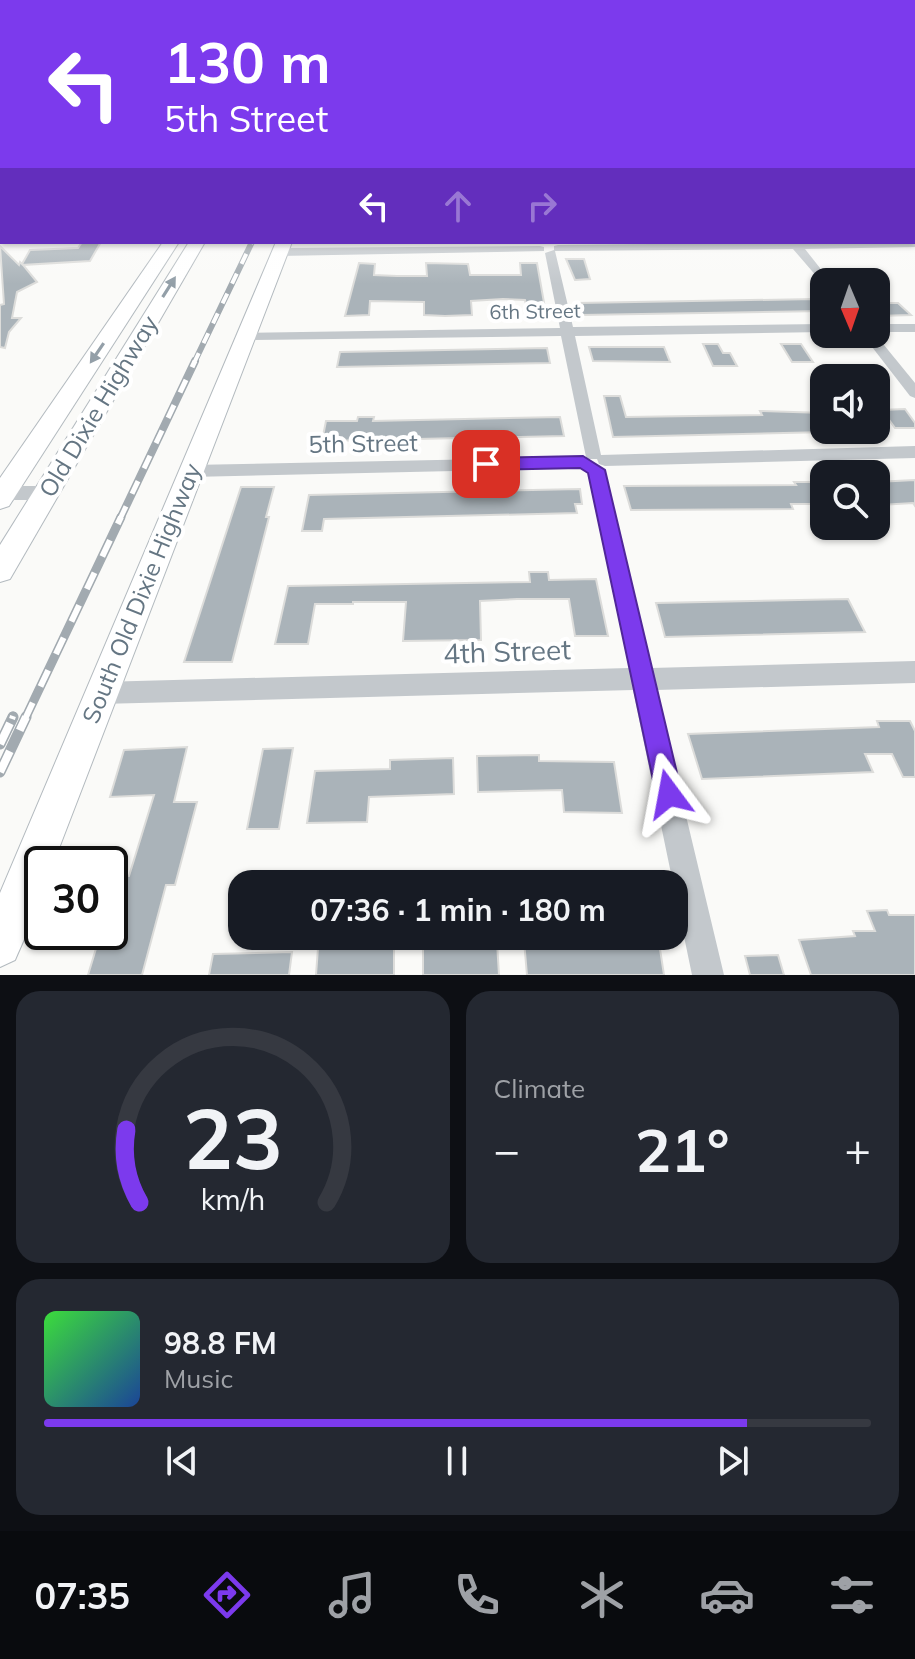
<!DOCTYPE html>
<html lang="en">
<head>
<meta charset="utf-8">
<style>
  :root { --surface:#171b24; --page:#242831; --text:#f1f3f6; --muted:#9ea1a6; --line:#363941; --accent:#7c3aed }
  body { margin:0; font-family:Mulish,sans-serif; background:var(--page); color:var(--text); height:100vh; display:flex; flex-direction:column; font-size:30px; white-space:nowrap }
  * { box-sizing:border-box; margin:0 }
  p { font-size:26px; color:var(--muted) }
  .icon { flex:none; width:44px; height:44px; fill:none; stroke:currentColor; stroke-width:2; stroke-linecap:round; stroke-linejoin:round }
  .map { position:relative; height:975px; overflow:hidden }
  .side { display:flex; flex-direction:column; gap:16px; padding:16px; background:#0d0f14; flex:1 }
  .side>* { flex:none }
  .hud { position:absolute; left:0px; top:0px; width:916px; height:244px; box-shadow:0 2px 6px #0004; background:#7c3aed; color:#fff; overflow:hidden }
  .needle { width:52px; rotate:178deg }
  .buttons { position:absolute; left:810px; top:268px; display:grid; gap:16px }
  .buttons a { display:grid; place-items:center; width:80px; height:80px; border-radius:16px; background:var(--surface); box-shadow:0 2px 6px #0004; font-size:40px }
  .speed { position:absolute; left:24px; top:846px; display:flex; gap:16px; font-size:40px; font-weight:700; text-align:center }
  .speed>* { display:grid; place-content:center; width:104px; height:104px; border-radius:50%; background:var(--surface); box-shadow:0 2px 6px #0004; line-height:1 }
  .speed .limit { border:4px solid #111; border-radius:12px; background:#fff; color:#111 }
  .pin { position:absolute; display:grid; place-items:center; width:68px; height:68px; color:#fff; margin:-34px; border-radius:16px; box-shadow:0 4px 12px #0006 }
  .me { position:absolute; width:88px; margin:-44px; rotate:347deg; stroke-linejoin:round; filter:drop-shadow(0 0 6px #0008) }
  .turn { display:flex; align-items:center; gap:28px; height:168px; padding:0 32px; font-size:36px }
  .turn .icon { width:104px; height:104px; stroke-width:2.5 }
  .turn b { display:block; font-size:56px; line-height:68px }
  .lanes { display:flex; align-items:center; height:76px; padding:0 32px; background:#0003; justify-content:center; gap:40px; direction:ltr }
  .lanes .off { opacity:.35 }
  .big { font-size:60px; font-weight:700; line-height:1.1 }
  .side .widget { flex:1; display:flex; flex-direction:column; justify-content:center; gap:12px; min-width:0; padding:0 28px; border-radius:24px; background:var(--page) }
  .side .dial { align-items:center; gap:0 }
  .dial svg { height:208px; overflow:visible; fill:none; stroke:var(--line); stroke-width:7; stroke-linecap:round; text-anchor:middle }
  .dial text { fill:var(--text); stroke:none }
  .song { display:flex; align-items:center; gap:24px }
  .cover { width:96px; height:96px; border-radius:12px; background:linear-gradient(135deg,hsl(120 70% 55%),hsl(220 70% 35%)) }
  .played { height:8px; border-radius:4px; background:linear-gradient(90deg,var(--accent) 85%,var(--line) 85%) }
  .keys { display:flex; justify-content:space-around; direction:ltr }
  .heat { display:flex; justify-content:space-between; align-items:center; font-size:44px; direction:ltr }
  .side .tiles { flex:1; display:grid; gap:16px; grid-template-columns:1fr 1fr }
  .widget:last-child { grid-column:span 2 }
  .trip { position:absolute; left:228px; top:870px; width:460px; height:80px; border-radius:24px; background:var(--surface); box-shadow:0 2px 6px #0004; font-weight:700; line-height:80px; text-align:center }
  .tabs { display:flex; height:128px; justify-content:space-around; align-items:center; background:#090b0e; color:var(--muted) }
  .tabs .icon { width:56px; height:56px }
  .tabs .on { color:var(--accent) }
  .tabs b { font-size:36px; color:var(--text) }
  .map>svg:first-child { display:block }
  .building { fill:#aab3b9; stroke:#dcdcda; stroke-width:2 }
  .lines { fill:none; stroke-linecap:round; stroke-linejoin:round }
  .secondary-casing { stroke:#b3babf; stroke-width:2 }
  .street { fill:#c3c8cc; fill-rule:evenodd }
  .secondary { fill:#fff; fill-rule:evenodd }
  .rail-far3-casing { stroke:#a2aab0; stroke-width:6 }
  .rail-far2-casing { stroke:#a2aab0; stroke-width:8 }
  .rail-far1-casing { stroke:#a2aab0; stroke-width:9 }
  .rail-casing { stroke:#a2aab0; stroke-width:11 }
  .rail-far3 { stroke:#fff; stroke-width:4; stroke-dasharray:11; stroke-linecap:butt }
  .rail-far2 { stroke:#fff; stroke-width:5; stroke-dasharray:14; stroke-linecap:butt }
  .rail-far1 { stroke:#fff; stroke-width:6; stroke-dasharray:18; stroke-linecap:butt }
  .rail { stroke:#fff; stroke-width:8; stroke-dasharray:23; stroke-linecap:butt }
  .oneway { fill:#939fa8 }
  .route { fill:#7c3aed; stroke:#51269a; stroke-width:2 }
  .labels { text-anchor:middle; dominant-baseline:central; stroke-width:8; stroke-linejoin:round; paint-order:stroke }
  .far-street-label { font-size:20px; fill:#657683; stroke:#fff }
  .street-label { font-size:24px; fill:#657683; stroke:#fff }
  .near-street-label { font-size:28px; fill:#657683; stroke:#fff }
</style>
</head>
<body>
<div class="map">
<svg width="915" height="975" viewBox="0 0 915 975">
  <rect width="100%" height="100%" fill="#fafaf8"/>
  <g class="building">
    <polygon points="82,242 101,242 90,261 23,265 37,282 17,292 12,318 21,318 9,332 5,348 0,347 0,305 4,304 0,246 19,265 20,262 22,264 30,250 78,248"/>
    <polygon points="566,259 584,259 590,279 575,280"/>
    <polygon points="359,263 375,264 374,275 397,276 427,276 426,263 468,264 470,275 521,275 520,263 537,263 546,314 528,314 525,300 503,299 471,301 472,315 445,316 424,315 424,302 370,301 369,315 345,316"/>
    <polygon points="815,299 824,311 581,315 578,303"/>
    <polygon points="876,303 898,303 911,315 876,316"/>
    <polygon points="703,344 718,344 723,353 730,353 737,366 713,366"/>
    <polygon points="781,344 801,344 813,362 792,362"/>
    <polygon points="589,347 664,347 670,362 593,361"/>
    <polygon points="547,348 550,363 337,367 340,352"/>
    <polygon points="604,396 620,396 626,417 762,415 760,411 824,413 824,430 828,432 613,437"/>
    <polygon points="905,409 915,423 915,428 895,428 882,410"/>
    <polygon points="358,417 374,417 373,421 560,417 564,436 322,441 326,421 357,421"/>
    <polygon points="915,480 915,506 913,503 880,505 876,499 876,482"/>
    <polygon points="794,482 821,482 824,504 791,504 793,509 631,510 624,486 796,485"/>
    <polygon points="241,487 274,487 266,517 269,517 232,662 184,662"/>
    <polygon points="580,489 582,504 575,504 577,513 324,519 322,531 302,531 309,495"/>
    <polygon points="529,572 548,572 549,580 596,579 608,636 575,636 569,599 517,599 480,601 481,640 403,641 406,602 353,602 353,604 315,604 308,644 275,644 288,586 530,582"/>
    <polygon points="848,599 865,632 665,637 656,603"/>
    <polygon points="877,721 910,721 915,731 915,777 903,777 892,754 865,754 873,772 702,779 688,734 879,727"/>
    <polygon points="187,747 174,802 197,802 175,885 166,885 142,975 88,975 101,932 110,932 110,904 119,875 129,876 154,795 110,797 124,750"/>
    <polygon points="293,748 279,829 247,829 263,749"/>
    <polygon points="539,755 539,761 614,762 622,813 564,812 562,790 478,792 477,756"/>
    <polygon points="453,758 454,794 369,797 367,822 307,823 315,771 390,769 390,760"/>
    <polygon points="887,910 889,915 915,915 915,975 811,975 799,940 855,936 853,931 875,931 867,911"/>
    <polygon points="658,936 664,975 527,975 524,941"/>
    <polygon points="497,942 499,975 423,975 423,944"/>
    <polygon points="394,944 394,975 316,975 318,948"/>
    <polygon points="292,952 289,975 209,975 213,954"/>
    <polygon points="778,955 784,975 750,975 745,956"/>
  </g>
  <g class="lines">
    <g class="secondary-casing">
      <g id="secondary">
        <rect x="914" y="159" width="1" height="8"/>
        <polygon points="163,242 179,242 9,506 0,509 0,478"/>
        <polygon points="189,242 205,242 10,579 0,582 0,545"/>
        <path d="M276 242H292L53 864H42C42 901 30 926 15 960L0 967V893Z"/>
      </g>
    </g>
    <g class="street">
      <rect x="914" y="185" width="1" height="6"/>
      <polygon points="915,241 915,247 805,249 831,282 824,282 824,285 793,249 555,251 573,327 824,324 824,332 575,336 601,455 915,446 915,458 605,466 599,464 597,459 590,459 589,466 583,468 191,477 182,471 191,465 586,457 561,336 246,340 241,339 241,333 560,328 545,253 554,250 554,246 558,245"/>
      <polygon points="540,246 544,247 544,251 279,256 273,252 279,248"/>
      <rect x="876" y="324" width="39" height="8"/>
      <polygon points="862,334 875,334 915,383 915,398 910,396"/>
      <polygon points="596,464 605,470 651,668 915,661 915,683 656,690 724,975 692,975 633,690 100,704 92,701 88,693 92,685 100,682 629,668 587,470"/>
      <polygon points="0,486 45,486 51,488 54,493 51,498 45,500 0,500"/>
    </g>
    <use href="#secondary" class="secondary"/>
    <g class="rail-far3-casing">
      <polyline id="rail-far3" points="194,363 252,242"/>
    </g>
    <g class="rail-far2-casing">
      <polyline id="rail-far2" points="120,519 195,361"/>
    </g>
    <g class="rail-far1-casing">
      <g id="rail-far1">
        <polyline points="12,719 13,716"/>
        <polyline points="25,719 121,517"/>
      </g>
    </g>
    <g class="rail-casing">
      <g id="rail">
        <polyline points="0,744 13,717"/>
        <polyline points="0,772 26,717"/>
      </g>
    </g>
    <use href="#rail-far3" class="rail-far3"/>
    <use href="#rail-far2" class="rail-far2"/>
    <use href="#rail-far1" class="rail-far1"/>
    <use href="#rail" class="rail"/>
  </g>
  <defs><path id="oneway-solid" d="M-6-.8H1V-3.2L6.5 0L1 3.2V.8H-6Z" transform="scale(2)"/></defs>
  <g class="oneway">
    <use href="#oneway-solid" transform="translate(169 287) rotate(-58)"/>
    <use href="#oneway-solid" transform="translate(97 353) rotate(124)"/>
  </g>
  <linearGradient id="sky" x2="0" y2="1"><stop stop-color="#96bcdc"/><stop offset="0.52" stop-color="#fdfdfc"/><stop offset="1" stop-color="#fdfdfc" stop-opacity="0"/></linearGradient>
  <rect width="915" height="284" fill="url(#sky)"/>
  <polygon class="route" points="583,456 605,470 682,794 678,803 669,807 660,803 656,794 588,473 580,468 486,470 477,464 486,458"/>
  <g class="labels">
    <g class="far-street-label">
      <text transform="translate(535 311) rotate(-1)">6th Street</text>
    </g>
    <g class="street-label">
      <text transform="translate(98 406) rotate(-59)">Old Dixie Highway</text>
      <text transform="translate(363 443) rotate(-1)">5th Street</text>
      <text transform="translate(141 593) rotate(-68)">South Old Dixie Highway</text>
    </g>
    <g class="near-street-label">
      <text transform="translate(507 651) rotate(-2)">4th Street</text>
    </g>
  </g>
</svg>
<div class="buttons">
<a><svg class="needle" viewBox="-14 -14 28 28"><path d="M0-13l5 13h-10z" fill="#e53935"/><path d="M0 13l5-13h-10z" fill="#9ea1a6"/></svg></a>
<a><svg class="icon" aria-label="sound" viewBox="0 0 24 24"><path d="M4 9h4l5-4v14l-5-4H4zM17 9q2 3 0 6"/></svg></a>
<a><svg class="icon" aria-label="search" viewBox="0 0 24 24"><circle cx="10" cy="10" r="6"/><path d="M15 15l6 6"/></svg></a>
</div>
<div class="speed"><div class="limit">30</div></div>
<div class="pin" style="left:486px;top:464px;background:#d93025"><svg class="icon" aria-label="arrive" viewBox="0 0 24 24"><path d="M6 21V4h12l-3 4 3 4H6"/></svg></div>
<svg class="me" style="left:669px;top:794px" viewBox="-20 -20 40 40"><path d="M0-17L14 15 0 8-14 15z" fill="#7c3aed" stroke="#fff" stroke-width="4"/></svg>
<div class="trip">07:36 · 1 min · 180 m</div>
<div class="hud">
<div class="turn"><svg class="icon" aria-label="left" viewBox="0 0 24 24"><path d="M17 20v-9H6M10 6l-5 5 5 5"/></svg><div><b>130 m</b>5th Street</div></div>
<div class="lanes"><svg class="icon" aria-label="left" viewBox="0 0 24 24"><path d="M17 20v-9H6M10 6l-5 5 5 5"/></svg><svg class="icon off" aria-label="ahead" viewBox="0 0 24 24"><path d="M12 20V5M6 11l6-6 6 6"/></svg><svg class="icon off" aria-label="right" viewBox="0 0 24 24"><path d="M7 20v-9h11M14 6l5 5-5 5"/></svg></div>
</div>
</div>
<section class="side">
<div class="tiles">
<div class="widget dial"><svg viewBox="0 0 100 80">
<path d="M14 69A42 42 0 1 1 86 69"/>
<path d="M14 69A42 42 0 0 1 9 41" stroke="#7c3aed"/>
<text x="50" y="56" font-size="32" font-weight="700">23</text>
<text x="50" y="72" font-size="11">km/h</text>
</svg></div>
<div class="widget"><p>Climate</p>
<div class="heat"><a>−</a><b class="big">21°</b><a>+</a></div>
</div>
<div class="widget">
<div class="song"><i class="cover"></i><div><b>98.8 FM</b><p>Music</p></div></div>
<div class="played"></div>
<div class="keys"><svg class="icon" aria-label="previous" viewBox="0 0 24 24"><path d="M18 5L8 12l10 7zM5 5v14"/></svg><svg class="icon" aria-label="pause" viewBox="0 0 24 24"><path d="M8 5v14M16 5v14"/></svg><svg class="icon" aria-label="next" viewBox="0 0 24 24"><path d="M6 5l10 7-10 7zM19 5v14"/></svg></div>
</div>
</div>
</section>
<nav class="tabs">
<b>07:35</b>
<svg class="icon on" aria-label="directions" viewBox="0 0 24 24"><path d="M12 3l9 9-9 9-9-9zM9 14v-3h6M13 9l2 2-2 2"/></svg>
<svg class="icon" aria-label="music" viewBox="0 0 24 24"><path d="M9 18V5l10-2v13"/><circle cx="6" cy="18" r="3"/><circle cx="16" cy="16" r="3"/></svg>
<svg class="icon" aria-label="phone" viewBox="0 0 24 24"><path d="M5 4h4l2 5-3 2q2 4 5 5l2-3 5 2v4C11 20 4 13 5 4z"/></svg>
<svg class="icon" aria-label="climate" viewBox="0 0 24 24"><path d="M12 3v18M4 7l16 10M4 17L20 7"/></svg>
<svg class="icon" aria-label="car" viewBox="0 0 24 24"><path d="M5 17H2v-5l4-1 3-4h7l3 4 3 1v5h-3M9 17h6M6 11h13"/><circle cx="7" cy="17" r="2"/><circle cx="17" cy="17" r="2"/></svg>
<svg class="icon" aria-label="filters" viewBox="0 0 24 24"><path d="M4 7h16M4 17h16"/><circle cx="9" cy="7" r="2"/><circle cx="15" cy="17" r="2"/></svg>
</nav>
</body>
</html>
